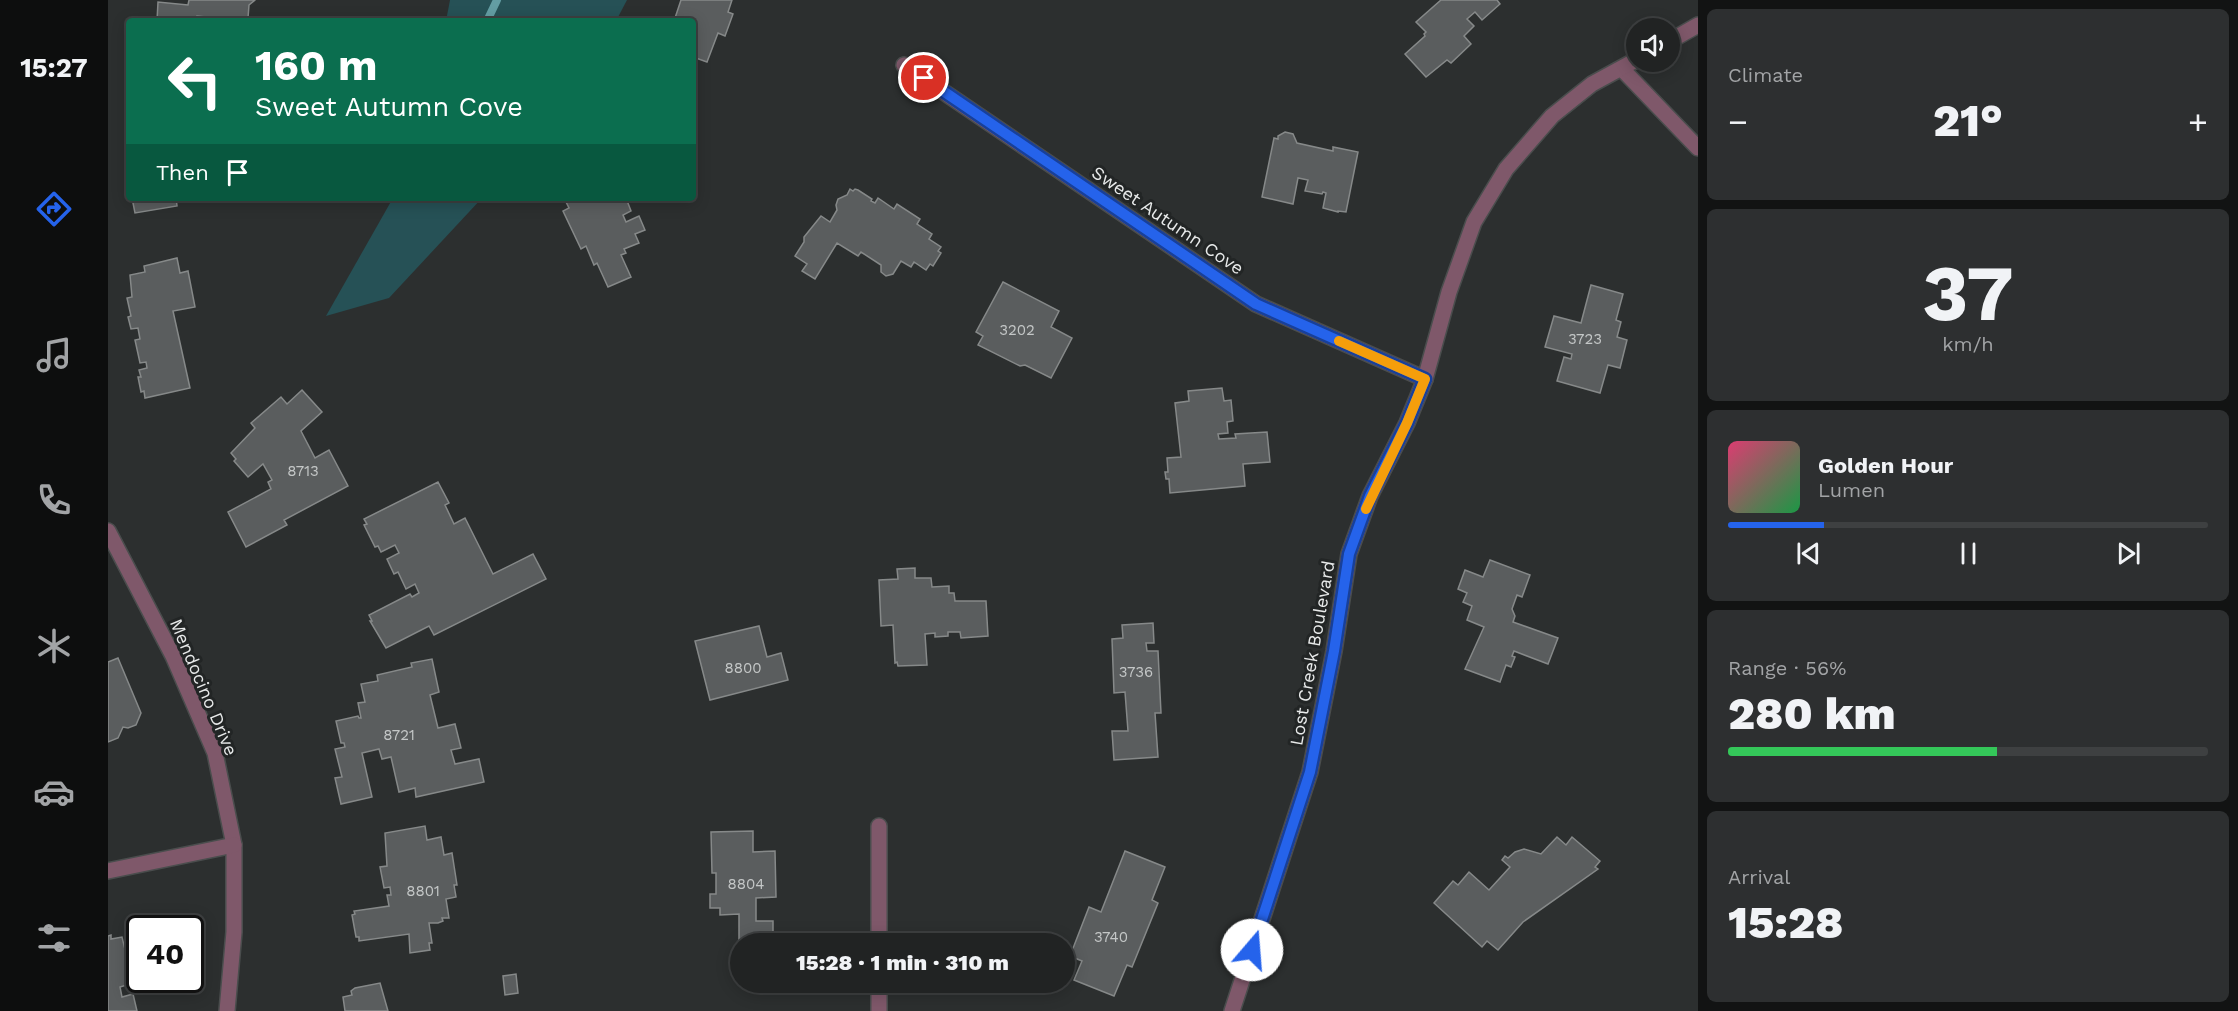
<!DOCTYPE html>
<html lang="en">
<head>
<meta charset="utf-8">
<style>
  :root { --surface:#212323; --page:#2d2f30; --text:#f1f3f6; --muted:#a2a4a6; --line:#3e4041; --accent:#2563eb }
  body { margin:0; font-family:"Work Sans",sans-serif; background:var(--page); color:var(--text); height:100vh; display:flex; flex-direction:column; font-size:22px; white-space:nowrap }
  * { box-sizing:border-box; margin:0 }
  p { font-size:20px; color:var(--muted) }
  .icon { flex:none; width:33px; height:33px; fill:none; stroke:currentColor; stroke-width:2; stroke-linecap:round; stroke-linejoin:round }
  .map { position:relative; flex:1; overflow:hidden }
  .sheet { display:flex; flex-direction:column; gap:9px; padding:9px; background:#121313; width:540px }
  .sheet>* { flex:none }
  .banner { position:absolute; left:18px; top:18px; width:570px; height:183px; border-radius:6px; box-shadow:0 3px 15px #0003,0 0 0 2px var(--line); background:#0b6e4f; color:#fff; overflow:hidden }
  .fabs { position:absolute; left:1518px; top:18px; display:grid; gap:12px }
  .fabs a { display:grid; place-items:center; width:54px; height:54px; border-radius:50%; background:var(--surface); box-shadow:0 3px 15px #0003,0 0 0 2px var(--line); font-size:30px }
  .speed { position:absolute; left:18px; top:915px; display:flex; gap:12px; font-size:30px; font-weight:700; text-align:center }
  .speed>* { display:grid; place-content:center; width:78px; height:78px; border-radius:50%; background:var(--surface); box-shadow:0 3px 15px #0003,0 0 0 2px var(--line); line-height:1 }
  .speed .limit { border:3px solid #111; border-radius:9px; background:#fff; color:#111 }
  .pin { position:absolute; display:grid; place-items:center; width:51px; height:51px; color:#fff; margin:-26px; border:3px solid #fff; border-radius:50%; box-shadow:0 2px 6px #0007 }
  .me { position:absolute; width:66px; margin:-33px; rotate:18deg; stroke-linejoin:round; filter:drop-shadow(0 0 4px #0008) }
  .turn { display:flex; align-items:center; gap:21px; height:126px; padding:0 30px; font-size:27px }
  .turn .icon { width:78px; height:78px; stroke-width:2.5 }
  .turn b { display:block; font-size:42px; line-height:51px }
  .then { display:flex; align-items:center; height:57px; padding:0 30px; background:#0003; gap:12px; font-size:22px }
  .big { font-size:45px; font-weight:800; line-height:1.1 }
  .sheet .tile { flex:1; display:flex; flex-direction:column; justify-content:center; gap:9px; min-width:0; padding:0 21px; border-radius:9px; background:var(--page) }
  .sheet .dial { align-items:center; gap:0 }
  .dial b { font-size:78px; line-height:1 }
  .song { display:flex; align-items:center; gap:18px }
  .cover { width:72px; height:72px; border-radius:9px; background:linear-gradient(135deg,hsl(340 70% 55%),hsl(140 70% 35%)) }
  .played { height:6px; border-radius:3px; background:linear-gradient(90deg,var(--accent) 20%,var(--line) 20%) }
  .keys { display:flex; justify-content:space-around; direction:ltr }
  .heat { display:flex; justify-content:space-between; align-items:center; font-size:33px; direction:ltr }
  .charge { height:9px; border-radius:4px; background:linear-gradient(90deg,#34c759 56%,var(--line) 0) }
  .trip { position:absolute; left:622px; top:933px; width:345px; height:60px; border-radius:30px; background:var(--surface); box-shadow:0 3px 15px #0003,0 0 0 2px var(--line); font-weight:800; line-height:60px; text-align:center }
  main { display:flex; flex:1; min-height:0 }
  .menu { display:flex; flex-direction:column; width:108px; justify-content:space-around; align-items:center; background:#0d0e0e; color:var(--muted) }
  .menu .icon { width:42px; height:42px }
  .menu .on { color:var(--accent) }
  .menu b { font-size:27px; color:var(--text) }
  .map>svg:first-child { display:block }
  .green { fill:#265156 }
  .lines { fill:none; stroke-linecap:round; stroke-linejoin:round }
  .stream { stroke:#639da3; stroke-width:8 }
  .building { fill:#5a5d5e; stroke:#868989; stroke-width:1.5 }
  .minor-casing { stroke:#4a4d4d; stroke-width:18 }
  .tertiary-casing { stroke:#4a4d4d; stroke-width:18 }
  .minor { stroke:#7f586a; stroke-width:15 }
  .tertiary { stroke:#7f586a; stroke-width:15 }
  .route-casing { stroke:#184099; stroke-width:15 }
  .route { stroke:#2563eb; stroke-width:10 }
  .slow { stroke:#f59e0b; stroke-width:10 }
  .labels { text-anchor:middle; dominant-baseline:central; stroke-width:6; stroke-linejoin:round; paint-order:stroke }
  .number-label { font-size:15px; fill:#c4c7c7 }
  .street-label { font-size:18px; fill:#e8eaea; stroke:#222525 }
</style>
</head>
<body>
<main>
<nav class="menu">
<b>15:27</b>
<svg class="icon on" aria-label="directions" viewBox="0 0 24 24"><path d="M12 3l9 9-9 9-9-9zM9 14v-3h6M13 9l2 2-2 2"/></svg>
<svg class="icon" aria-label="music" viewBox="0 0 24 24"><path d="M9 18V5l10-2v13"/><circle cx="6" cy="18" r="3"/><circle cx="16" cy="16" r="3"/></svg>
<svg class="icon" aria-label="phone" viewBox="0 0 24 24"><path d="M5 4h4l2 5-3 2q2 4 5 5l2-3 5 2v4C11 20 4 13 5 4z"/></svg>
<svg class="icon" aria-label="climate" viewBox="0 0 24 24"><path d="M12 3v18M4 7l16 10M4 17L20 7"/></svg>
<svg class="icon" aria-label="car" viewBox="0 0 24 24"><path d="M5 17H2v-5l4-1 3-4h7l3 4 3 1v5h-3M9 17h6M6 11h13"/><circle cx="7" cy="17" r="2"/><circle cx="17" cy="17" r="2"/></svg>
<svg class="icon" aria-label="filters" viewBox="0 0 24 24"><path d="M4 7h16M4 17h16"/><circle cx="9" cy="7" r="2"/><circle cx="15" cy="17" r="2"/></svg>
</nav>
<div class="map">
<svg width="1590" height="1011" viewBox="0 0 1590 1011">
  <rect width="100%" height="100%" fill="#2c2f2f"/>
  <g class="green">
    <polygon points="342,0 519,0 508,21 338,21"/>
    <polygon points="285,198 374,198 281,298 218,316"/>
  </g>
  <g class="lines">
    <polyline class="stream" points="379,21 389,0"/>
  </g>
  <g class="building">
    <polygon points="81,0 147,0 141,5 140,18 129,17 129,20 89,16 88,21 49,21 50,2 80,5"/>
    <polygon points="573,0 624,0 620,12 625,14 617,36 610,33 599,62 585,57 585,21 566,21"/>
    <polygon points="1333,0 1389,0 1392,4 1374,20 1367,12 1359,19 1366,26 1356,36 1363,44 1343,63 1339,60 1318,77 1297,54 1317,36 1316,34 1318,32 1308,22"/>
    <polygon points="1177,132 1185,134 1189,143 1225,151 1225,147 1250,152 1238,212 1230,211 1230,212 1215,208 1218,193 1215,192 1214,194 1197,191 1200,180 1190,178 1185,204 1154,197 1166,138 1170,139 1170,136"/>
    <polygon points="742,189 745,191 747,189 750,190 764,199 763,201 767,203 770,198 786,209 789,204 812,219 809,224 824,234 821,239 833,247 830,251 833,253 825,266 822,264 818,270 806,262 803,267 793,261 785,274 778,276 773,272 773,265 753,252 750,256 729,243 707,279 694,271 699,264 687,256 696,242 696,237 713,216 722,222 729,210 728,205 730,199 739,195"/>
    <polygon points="24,198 68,198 69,206 27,213"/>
    <polygon points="456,198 507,198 509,202 518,198 523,211 515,215 518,222 531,216 537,230 527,234 531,243 516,249 518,253 513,255 523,277 500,287 489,263 486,265 478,246 473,249 455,211 461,208"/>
    <polygon points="69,258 72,273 80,271 87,307 65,311 82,388 37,398 36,391 33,392 30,377 33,377 31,370 39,368 38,362 32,363 27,340 32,339 30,328 23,329 20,317 23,316 19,298 24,297 22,275 37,272 36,266"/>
    <polygon points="895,282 951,311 943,327 964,338 943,378 917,365 912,366 870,345 875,336 868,332"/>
    <polygon points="1483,285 1515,294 1508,320 1513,322 1509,337 1519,340 1512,368 1500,365 1492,393 1449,381 1456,357 1463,359 1464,354 1437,347 1446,316 1473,323"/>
    <polygon points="1114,388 1116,401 1123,400 1125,421 1119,422 1120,433 1110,434 1111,439 1128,438 1127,434 1159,432 1162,462 1135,464 1137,486 1062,493 1061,479 1058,479 1057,472 1060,472 1059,458 1073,457 1067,403 1081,401 1080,391"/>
    <polygon points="194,390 214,412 193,431 207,458 221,450 240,486 176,520 179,525 138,547 120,512 163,489 160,482 164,480 155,464 140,477 126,461 128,459 123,453 147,428 143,423 173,397 179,404"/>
    <polygon points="330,482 341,503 337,505 346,524 357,518 385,574 425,554 438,579 326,635 321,626 278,648 262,621 264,621 261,615 302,594 304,597 311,593 307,584 298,589 290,572 286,574 279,559 291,553 287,545 273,552 270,546 267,547 256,525 259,524 256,519"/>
    <polygon points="1382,560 1422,575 1414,597 1409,595 1404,609 1407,616 1405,622 1450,638 1440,664 1406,651 1404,656 1407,657 1403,667 1398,665 1392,682 1357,669 1376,627 1359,620 1364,606 1355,602 1359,593 1350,589 1357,570 1375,577"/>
    <polygon points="807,568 807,578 823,578 824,587 841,586 841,593 846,593 847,601 878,601 880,636 853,638 852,632 840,632 840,636 827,637 827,633 817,634 819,665 790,666 789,662 787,663 785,625 773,626 771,580 790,579 789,569"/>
    <polygon points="1045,623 1046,643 1038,643 1039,651 1050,651 1053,713 1047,713 1050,757 1006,760 1004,731 1020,731 1017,692 1006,693 1004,639 1015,638 1014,625"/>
    <polygon points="651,626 659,657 673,653 680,680 602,700 587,641"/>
    <polygon points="10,658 33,713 28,725 20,728 15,727 10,738 0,742 0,662"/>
    <polygon points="324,659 331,692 322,695 330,728 347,724 353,748 343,750 347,764 371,759 376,782 308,797 307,788 291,792 283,757 274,759 271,749 254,753 264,797 233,804 227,778 234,777 227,749 237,747 236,743 233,743 228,721 250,716 251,718 253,718 250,703 257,702 253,684 270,681 269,675 304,667 303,663"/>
    <polygon points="317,826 319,840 333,837 336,855 344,853 349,885 346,885 348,897 338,899 341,918 334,918 335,921 330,923 321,923 324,943 321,943 322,950 302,953 301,934 251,941 251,937 248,937 244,915 247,914 246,911 281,906 279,895 283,895 282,887 276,888 272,867 279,866 277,833"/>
    <polygon points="645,831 645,852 667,851 668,897 648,898 648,921 665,921 665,944 633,944 633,950 631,950 631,914 612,915 612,908 602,908 602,894 608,894 608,873 604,873 603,832"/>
    <polygon points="1449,837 1458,845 1464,837 1492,861 1487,867 1490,869 1415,922 1390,950 1379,941 1374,947 1326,903 1345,881 1350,885 1361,872 1381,890 1402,867 1394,860 1397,856 1400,858 1407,852 1416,849 1433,854"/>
    <polygon points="1017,851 1057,867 1044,900 1050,903 1024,967 1019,965 1006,996 966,980 974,961 962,956 981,907 993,912"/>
    <polygon points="3,935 3,939 14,937 25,983 12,987 14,997 25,994 29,1011 0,1011 0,936"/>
    <polygon points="408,974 410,993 397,995 395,976"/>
    <polygon points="272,983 280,1011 237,1011 235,997 244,995 243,991 247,988"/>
  </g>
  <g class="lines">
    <g class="minor-casing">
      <g id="minor">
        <polyline points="796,65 1148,304 1317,379"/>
        <polyline points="1514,69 1590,148"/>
        <polyline points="0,531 65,656 107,753 126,845 126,932 119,1011"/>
        <polyline points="771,826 771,944"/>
        <polyline points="0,871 126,845"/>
        <polyline points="771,982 771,1011"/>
      </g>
    </g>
    <g class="tertiary-casing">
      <g id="tertiary">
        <polyline points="1562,41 1590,25"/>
        <polyline points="1124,1011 1202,772 1226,651 1241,554 1262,496 1299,423 1317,379 1341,292 1366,222 1398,169 1444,116 1484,84 1528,60"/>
      </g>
    </g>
    <use href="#minor" class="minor"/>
    <use href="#tertiary" class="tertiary"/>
  </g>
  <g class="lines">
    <g class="route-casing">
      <polyline id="route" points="816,78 1148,304 1317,379 1299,423 1262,496 1241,554 1226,651 1202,772 1144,950"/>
    </g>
    <use href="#route" class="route"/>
    <polyline class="slow" points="1231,341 1317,379 1299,423 1258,509"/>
  </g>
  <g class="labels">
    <g class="number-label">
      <text x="909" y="330">3202</text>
      <text x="1477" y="339">3723</text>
      <text x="195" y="471">8713</text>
      <text x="635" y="668">8800</text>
      <text x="1028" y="672">3736</text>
      <text x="291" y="735">8721</text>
      <text x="638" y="884">8804</text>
      <text x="315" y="891">8801</text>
      <text x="1003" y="937">3740</text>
    </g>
    <g class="street-label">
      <text transform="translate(1060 220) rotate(34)">Sweet Autumn Cove</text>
      <text transform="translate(1204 653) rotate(-80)">Lost Creek Boulevard</text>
      <text transform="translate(96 687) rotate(67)">Mendocino Drive</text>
    </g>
  </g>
</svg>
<div class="fabs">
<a><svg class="icon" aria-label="sound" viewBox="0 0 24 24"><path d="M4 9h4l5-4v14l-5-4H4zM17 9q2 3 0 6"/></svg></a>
</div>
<div class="speed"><div class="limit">40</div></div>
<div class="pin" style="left:816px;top:78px;background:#d93025"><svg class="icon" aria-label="arrive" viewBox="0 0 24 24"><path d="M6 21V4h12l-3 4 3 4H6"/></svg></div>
<svg class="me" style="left:1144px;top:950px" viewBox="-20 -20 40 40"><circle r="19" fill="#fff"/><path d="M0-13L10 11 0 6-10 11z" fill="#2563eb"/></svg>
<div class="trip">15:28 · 1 min · 310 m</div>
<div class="banner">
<div class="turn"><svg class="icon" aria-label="left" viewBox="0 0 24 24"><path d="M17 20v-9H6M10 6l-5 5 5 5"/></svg><div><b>160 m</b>Sweet Autumn Cove</div></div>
<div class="then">Then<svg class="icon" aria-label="arrive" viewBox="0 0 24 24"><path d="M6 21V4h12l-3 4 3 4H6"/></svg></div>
</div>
</div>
<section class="sheet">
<div class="tile"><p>Climate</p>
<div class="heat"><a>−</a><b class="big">21°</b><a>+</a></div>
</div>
<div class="tile dial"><b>37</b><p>km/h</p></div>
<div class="tile">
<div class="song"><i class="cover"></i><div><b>Golden Hour</b><p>Lumen</p></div></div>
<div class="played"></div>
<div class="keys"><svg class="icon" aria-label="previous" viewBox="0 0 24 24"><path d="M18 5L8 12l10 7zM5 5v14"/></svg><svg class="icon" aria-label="pause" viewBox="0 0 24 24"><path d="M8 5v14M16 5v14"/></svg><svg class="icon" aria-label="next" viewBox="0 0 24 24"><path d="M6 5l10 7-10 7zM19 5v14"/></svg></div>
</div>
<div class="tile"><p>Range · 56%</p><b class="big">280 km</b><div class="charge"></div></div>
<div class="tile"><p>Arrival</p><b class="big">15:28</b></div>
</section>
</main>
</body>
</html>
